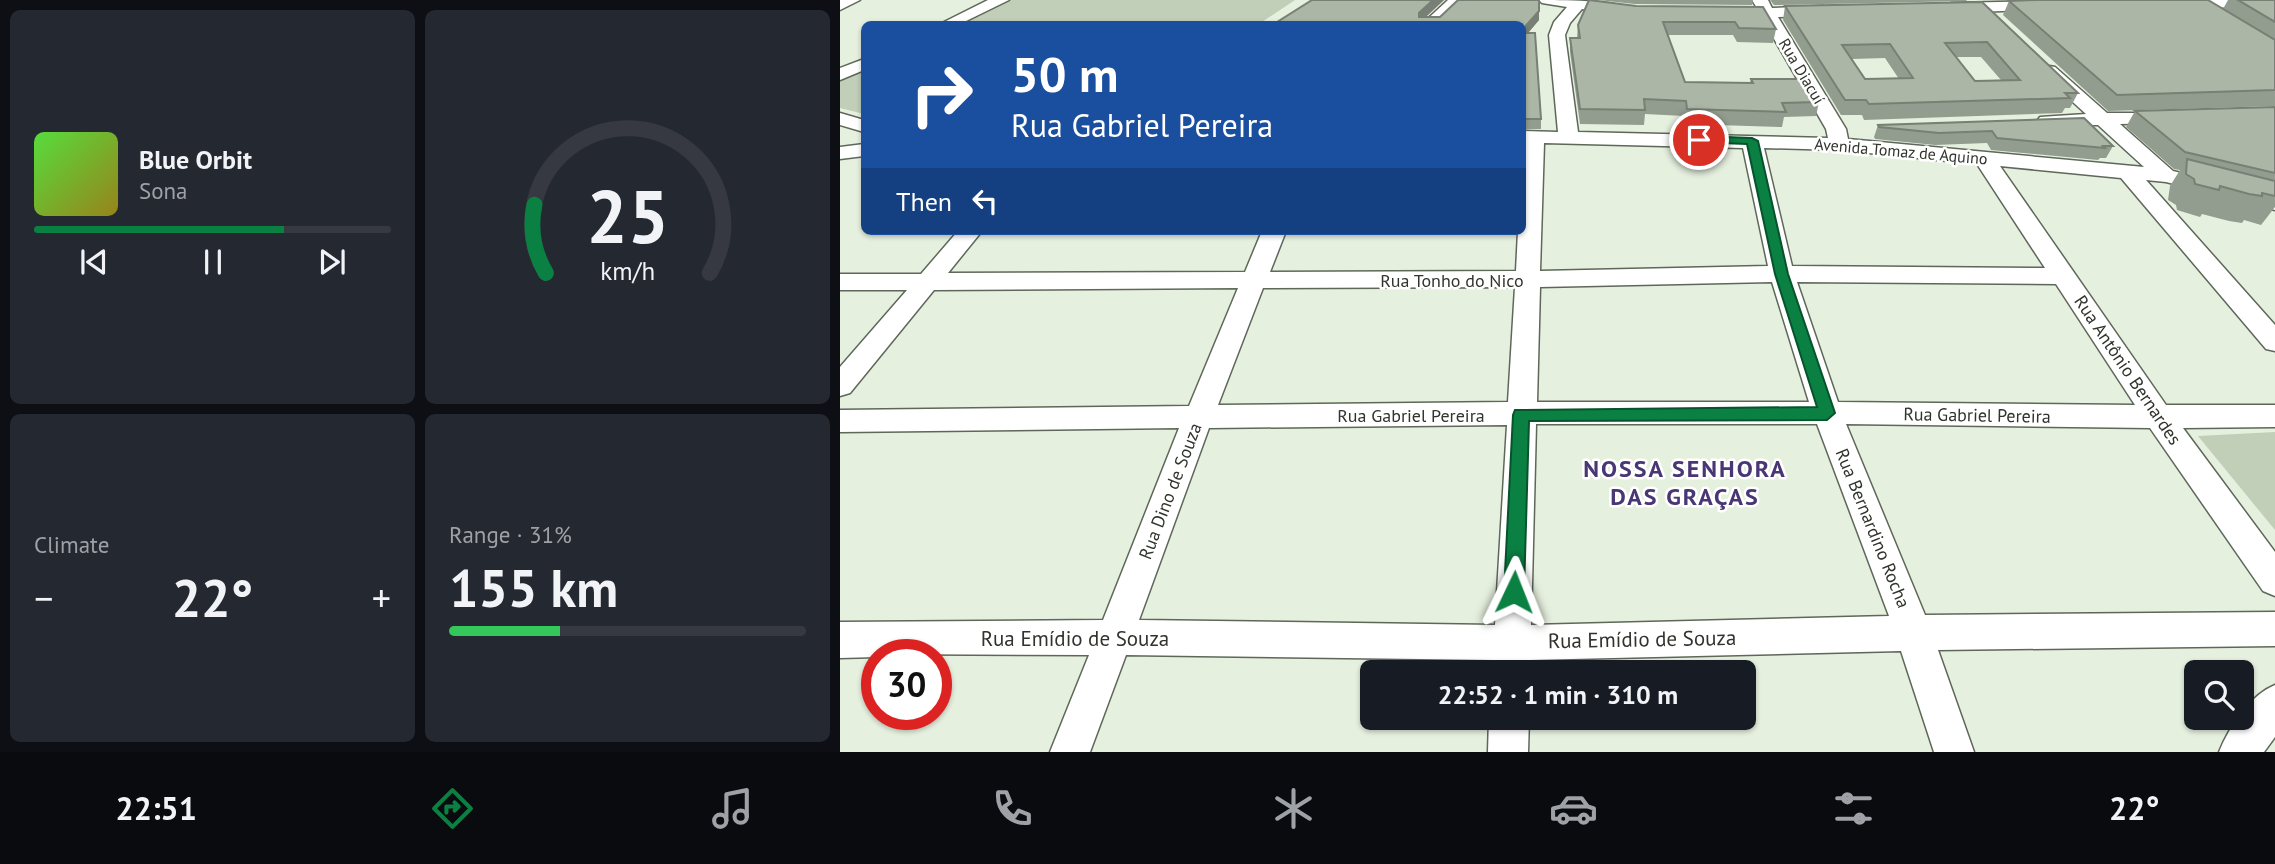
<!DOCTYPE html>
<html lang="en">
<head>
<meta charset="utf-8">
<style>
  :root { --surface:#171b24; --page:#242831; --text:#f1f3f6; --muted:#9ea1a6; --line:#363941; --accent:#0b8043 }
  body { margin:0; font-family:"PT Sans",sans-serif; background:var(--page); color:var(--text); height:100vh; display:flex; flex-direction:column; font-size:26px; white-space:nowrap }
  * { box-sizing:border-box; margin:0 }
  p { font-size:23px; color:var(--muted) }
  .icon { flex:none; width:38px; height:38px; fill:none; stroke:currentColor; stroke-width:2; stroke-linecap:round; stroke-linejoin:round }
  .map { position:relative; flex:1; overflow:hidden }
  .details { display:flex; flex-direction:column; gap:10px; padding:10px; background:#0d0f14; width:840px }
  .details>* { flex:none }
  .hud { position:absolute; left:21px; top:21px; width:665px; height:214px; border-radius:10px; box-shadow:0 2px 5px #0004; background:#1a4fa0; color:#fff; overflow:hidden }
  .tools { position:absolute; left:1344px; top:660px; display:grid; gap:14px }
  .tools a { display:grid; place-items:center; width:70px; height:70px; border-radius:10px; background:var(--surface); box-shadow:0 2px 5px #0004; font-size:35px }
  .speed { position:absolute; left:21px; top:639px; display:flex; gap:14px; font-size:35px; font-weight:700; text-align:center }
  .speed>* { display:grid; place-content:center; width:91px; height:91px; border-radius:50%; background:var(--surface); box-shadow:0 2px 5px #0004; line-height:1 }
  .speed .limit { border:10px solid #d22; background:#fff; color:#111 }
  .pin { position:absolute; display:grid; place-items:center; width:60px; height:60px; color:#fff; margin:-30px; border:4px solid #fff; border-radius:50%; box-shadow:0 2px 7px #0007 }
  .me { position:absolute; width:77px; margin:-38px; rotate:2deg; stroke-linejoin:round; filter:drop-shadow(0 0 5px #0008) }
  .turn { display:flex; align-items:center; gap:24px; height:147px; padding:0 35px; font-size:32px }
  .turn .icon { width:91px; height:91px; stroke-width:2.5 }
  .turn b { display:block; font-size:49px; line-height:60px }
  .then { display:flex; align-items:center; height:66px; padding:0 35px; background:#0003; gap:14px; font-size:26px }
  .big { font-size:52px; font-weight:800; line-height:1.1 }
  .details .card { flex:1; display:flex; flex-direction:column; justify-content:center; gap:10px; min-width:0; padding:0 24px; border-radius:10px; background:var(--page) }
  .details .dial { align-items:center; gap:0 }
  .dial svg { height:182px; overflow:visible; fill:none; stroke:var(--line); stroke-width:7; stroke-linecap:round; text-anchor:middle }
  .dial text { fill:var(--text); stroke:none }
  .song { display:flex; align-items:center; gap:21px }
  .cover { width:84px; height:84px; border-radius:10px; background:linear-gradient(135deg,hsl(110 70% 55%),hsl(50 70% 35%)) }
  .played { height:7px; border-radius:4px; background:linear-gradient(90deg,var(--accent) 70%,var(--line) 70%) }
  .keys { display:flex; justify-content:space-around; direction:ltr }
  .heat { display:flex; justify-content:space-between; align-items:center; font-size:38px; direction:ltr }
  .charge { height:10px; border-radius:5px; background:linear-gradient(90deg,#34c759 31%,var(--line) 0) }
  .details .tiles { flex:1; display:grid; gap:10px; grid-template-columns:repeat(2,1fr) }
  .trip { position:absolute; left:520px; top:660px; width:396px; height:70px; border-radius:10px; background:var(--surface); box-shadow:0 2px 5px #0004; font-weight:800; line-height:70px; text-align:center }
  .tab-bar { display:flex; height:112px; justify-content:space-around; align-items:center; background:#090b0e; color:var(--muted) }
  .tab-bar .icon { width:49px; height:49px }
  .tab-bar .active { color:var(--accent) }
  .tab-bar b { font-size:32px; color:var(--text) }
  main { display:flex; flex:1; min-height:0 }
  .map>svg:first-child { display:block }
  .green { fill:#c1cfb9 }
  .lines { fill:none; stroke-linecap:round; stroke-linejoin:round }
  .minor-casing { stroke:#5e6759; stroke-width:3 }
  .minor { fill:#fff; fill-rule:evenodd }
  .wall { fill:#939d8f; fill-rule:evenodd }
  .shaded-wall { fill:#787f74 }
  .building { fill:#abb6a6; stroke:#787f74; stroke-width:2; fill-rule:evenodd }
  .route { fill:#0b8043; stroke:#07532c; stroke-width:2 }
  .labels { text-anchor:middle; dominant-baseline:central; stroke-width:5; stroke-linejoin:round; paint-order:stroke }
  .far-street-label { font-size:16px; fill:#30342d; stroke:#fff }
  .street-label { font-size:18px; fill:#30342d; stroke:#fff }
  .near-street-label { font-size:21px; fill:#30342d; stroke:#fff }
  .district-label { font-size:24px; font-weight:bold; letter-spacing:2px; fill:#483774; stroke:#fff }
</style>
</head>
<body>
<main>
<section class="details">
<div class="tiles">
<div class="card">
<div class="song"><i class="cover"></i><div><b>Blue Orbit</b><p>Sona</p></div></div>
<div class="played"></div>
<div class="keys"><svg class="icon" aria-label="previous" viewBox="0 0 24 24"><path d="M18 5L8 12l10 7zM5 5v14"/></svg><svg class="icon" aria-label="pause" viewBox="0 0 24 24"><path d="M8 5v14M16 5v14"/></svg><svg class="icon" aria-label="next" viewBox="0 0 24 24"><path d="M6 5l10 7-10 7zM19 5v14"/></svg></div>
</div>
<div class="card dial"><svg viewBox="0 0 100 80">
<path d="M14 69A42 42 0 1 1 86 69"/>
<path d="M14 69A42 42 0 0 1 9 39" stroke="#0b8043"/>
<text x="50" y="56" font-size="32" font-weight="700">25</text>
<text x="50" y="72" font-size="11">km/h</text>
</svg></div>
<div class="card"><p>Climate</p>
<div class="heat"><a>−</a><b class="big">22°</b><a>+</a></div>
</div>
<div class="card"><p>Range · 31%</p><b class="big">155 km</b><div class="charge"></div></div>
</div>
</section>
<div class="map">
<svg width="1435" height="752" viewBox="0 0 1435 752">
  <rect width="100%" height="100%" fill="#e6f0df"/>
  <g class="green">
    <polygon points="169,0 455,0 419,24 117,24"/>
    <polygon points="24,68 24,114 0,108 0,80"/>
    <polygon points="1435,432 1435,530 1358,436"/>
  </g>
  <g class="lines">
    <g class="minor-casing">
      <g id="minor">
        <polygon points="0,0 20,0 0,10"/>
        <polygon points="148,0 169,0 120,24 100,24"/>
        <polygon points="608,0 625,0 599,24 582,24"/>
        <path d="M699 0C719 0 778 0 792 10L784 15 742 9 730 23 725 35 738 132 988 138 986 129 922 18 887 19 879 14 887 9 917 8 912 0H928L932 8 983 6 991 11 983 16 938 17 1006 129 1008 139 1304 167 1258 125H1200L1197 121 1200 117 1246 114 1203 75 1200 71 1209 66 1215 67 1267 113H1334L1337 117 1334 121 1327 123 1280 124 1333 171 1435 196V210L1326 182 1306 180 1435 325V351L1426 349 1281 178 1160 166 1326 405H1435V427L1343 428 1435 552V596L1423 591 1310 428 1006 424 1085 615 1435 612V646L1098 650 1134 752H1094L1061 651 690 660V672H652L653 660 286 655 250 752H210L249 655 37 654V657L0 658V622L263 620 339 428 0 432V410L349 406 398 288 94 290 10 393 0 396V367L67 290H0V274H81L118 231H142L108 273 405 272 422 231H446L430 272 676 271 678 231H682V131L718 132 709 35 714 22 727 7 702 3ZM704 143 903 148 928 266 700 271ZM924 148 999 150 1137 164 1205 268 952 266ZM932 282 969 402H697L700 287ZM957 282 1216 284 1295 405 998 402ZM675 287 668 402 378 405 423 288ZM696 424H977L1049 616 691 625ZM667 425 655 625 299 620 369 428Z"/>
        <polygon points="1329,0 1435,0 1435,7 1335,8 1330,6 1327,3"/>
        <polygon points="1204,1 1212,6 1210,9 1111,13 1103,8 1111,3"/>
        <polygon points="24,59 24,70 0,80 0,68"/>
        <polygon points="0,113 24,120 24,132 0,125"/>
        <polygon points="24,144 24,156 0,159 0,147"/>
        <path d="M1435 685V737L1424 752H1379C1389 727 1410 695 1435 685Z"/>
        <polygon points="649,718 689,718 688,752 648,752"/>
      </g>
    </g>
    <use href="#minor" class="minor"/>
  </g>
  <g class="wall">
    <polygon points="472,0 604,0 586,17 600,17 699,0 699,20 688,33 701,119 701,129 682,129 682,24 434,24"/>
    <polygon points="758,0 913,0 912,5 795,4"/>
    <polygon points="930,0 1127,0 1126,1 934,5"/>
    <polygon points="1388,0 1435,0 1435,106 1268,111 1163,15 1169,1 1383,9"/>
    <path d="M1142 2 1238 93 1230 108H1225L1222 113 1024 120 1022 115H1001L943 20 945 6ZM1116 57H1141L1161 80 1135 81ZM1045 58 1059 79H1025L1012 59Z"/>
    <polygon points="796,6 923,7 936,29 933,43 897,42 893,35 828,35 845,82 910,83 911,79 979,102 976,116 944,117 942,127 845,124 844,116 805,114 804,125 740,124 730,52 730,38 737,38 738,25"/>
    <polygon points="1435,107 1435,207 1421,225 1404,220 1402,223 1389,221 1362,214 1360,217 1337,210 1336,205 1328,200 1330,186 1340,170 1334,169 1286,127 1295,111"/>
    <polygon points="1244,118 1273,146 1266,158 1260,158 1258,160 1151,150 1147,143 1095,145 1035,139 1034,137 1038,125"/>
  </g>
  <g class="shaded-wall">
    <polygon points="593,0 604,0 580,22 579,13"/>
    <polygon points="699,11 699,20 682,40 682,30"/>
  </g>
  <g class="building">
    <polygon points="472,0 593,0 579,13 579,17 600,17 618,0 699,0 699,11 682,30 682,24 434,24"/>
    <polygon points="749,0 796,6 923,7 936,29 899,28 895,22 823,22 845,82 913,83 911,79 966,79 979,102 942,103 946,112 847,109 846,101 804,99 805,110 740,109 730,38 740,38 738,25"/>
    <polygon points="1196,0 1368,0 1435,40 1435,90 1277,95 1169,1"/>
    <polygon points="1398,0 1435,0 1435,22"/>
    <path d="M1142 2 1238 93H1225L1230 98 1029 104 1026 100H1005L945 6ZM1147 42 1180 80 1135 81 1105 43ZM1050 44 1073 78 1025 79 1002 45Z"/>
    <polygon points="682,33 695,33 701,119 682,119"/>
    <polygon points="1435,107 1435,173 1345,152 1295,111"/>
    <polygon points="1244,118 1273,146 1263,146 1265,148 1157,138 1152,131 1099,133 1039,127 1038,125"/>
    <polygon points="1347,159 1435,181 1435,196 1422,193 1422,196 1409,194 1380,186 1379,190 1355,184 1354,179 1346,174"/>
  </g>
  <polygon class="route" points="859,136 912,138 918,141 948,274 995,413 987,420 689,421 684,592 681,599 674,601 667,599 664,592 673,415 675,410 977,407 935,274 907,144 855,142 854,140"/>
  <g class="labels">
    <g class="far-street-label">
      <text transform="translate(962 71) rotate(59)">Rua Diacuí</text>
      <text transform="translate(1061 151) rotate(5)">Avenida Tomaz de Aquino</text>
    </g>
    <g class="street-label">
      <text x="612" y="280">Rua Tonho do Nico</text>
      <text transform="translate(1288 370) rotate(56)">Rua Antônio Bernardes</text>
      <text x="571" y="415">Rua Gabriel Pereira</text>
      <text transform="translate(1137 415) rotate(1)">Rua Gabriel Pereira</text>
      <text transform="translate(330 491) rotate(-69)">Rua Dino de Souza</text>
      <text transform="translate(1033 528) rotate(68)">Rua Bernardino Rocha</text>
    </g>
    <g class="near-street-label">
      <text x="235" y="638">Rua Emídio de Souza</text>
      <text transform="translate(802 639) rotate(-1)">Rua Emídio de Souza</text>
    </g>
    <g class="district-label">
      <text x="845" y="468">NOSSA SENHORA<tspan x="845" dy="28">DAS GRAÇAS</tspan></text>
    </g>
  </g>
</svg>
<div class="tools">
<a><svg class="icon" aria-label="search" viewBox="0 0 24 24"><circle cx="10" cy="10" r="6"/><path d="M15 15l6 6"/></svg></a>
</div>
<div class="speed"><div class="limit">30</div></div>
<div class="pin" style="left:859px;top:140px;background:#d93025"><svg class="icon" aria-label="arrive" viewBox="0 0 24 24"><path d="M6 21V4h12l-3 4 3 4H6"/></svg></div>
<svg class="me" style="left:674px;top:592px" viewBox="-20 -20 40 40"><path d="M0-17L14 15 0 8-14 15z" fill="#0b8043" stroke="#fff" stroke-width="4"/></svg>
<div class="trip">22:52 · 1 min · 310 m</div>
<div class="hud">
<div class="turn"><svg class="icon" aria-label="right" viewBox="0 0 24 24"><path d="M7 20v-9h11M14 6l5 5-5 5"/></svg><div><b>50 m</b>Rua Gabriel Pereira</div></div>
<div class="then">Then<svg class="icon" aria-label="left" viewBox="0 0 24 24"><path d="M17 20v-9H6M10 6l-5 5 5 5"/></svg></div>
</div>
</div>
</main>
<nav class="tab-bar">
<b>22:51</b>
<svg class="icon active" aria-label="directions" viewBox="0 0 24 24"><path d="M12 3l9 9-9 9-9-9zM9 14v-3h6M13 9l2 2-2 2"/></svg>
<svg class="icon" aria-label="music" viewBox="0 0 24 24"><path d="M9 18V5l10-2v13"/><circle cx="6" cy="18" r="3"/><circle cx="16" cy="16" r="3"/></svg>
<svg class="icon" aria-label="phone" viewBox="0 0 24 24"><path d="M5 4h4l2 5-3 2q2 4 5 5l2-3 5 2v4C11 20 4 13 5 4z"/></svg>
<svg class="icon" aria-label="climate" viewBox="0 0 24 24"><path d="M12 3v18M4 7l16 10M4 17L20 7"/></svg>
<svg class="icon" aria-label="car" viewBox="0 0 24 24"><path d="M5 17H2v-5l4-1 3-4h7l3 4 3 1v5h-3M9 17h6M6 11h13"/><circle cx="7" cy="17" r="2"/><circle cx="17" cy="17" r="2"/></svg>
<svg class="icon" aria-label="filters" viewBox="0 0 24 24"><path d="M4 7h16M4 17h16"/><circle cx="9" cy="7" r="2"/><circle cx="15" cy="17" r="2"/></svg>
<b>22°</b>
</nav>
</body>
</html>
